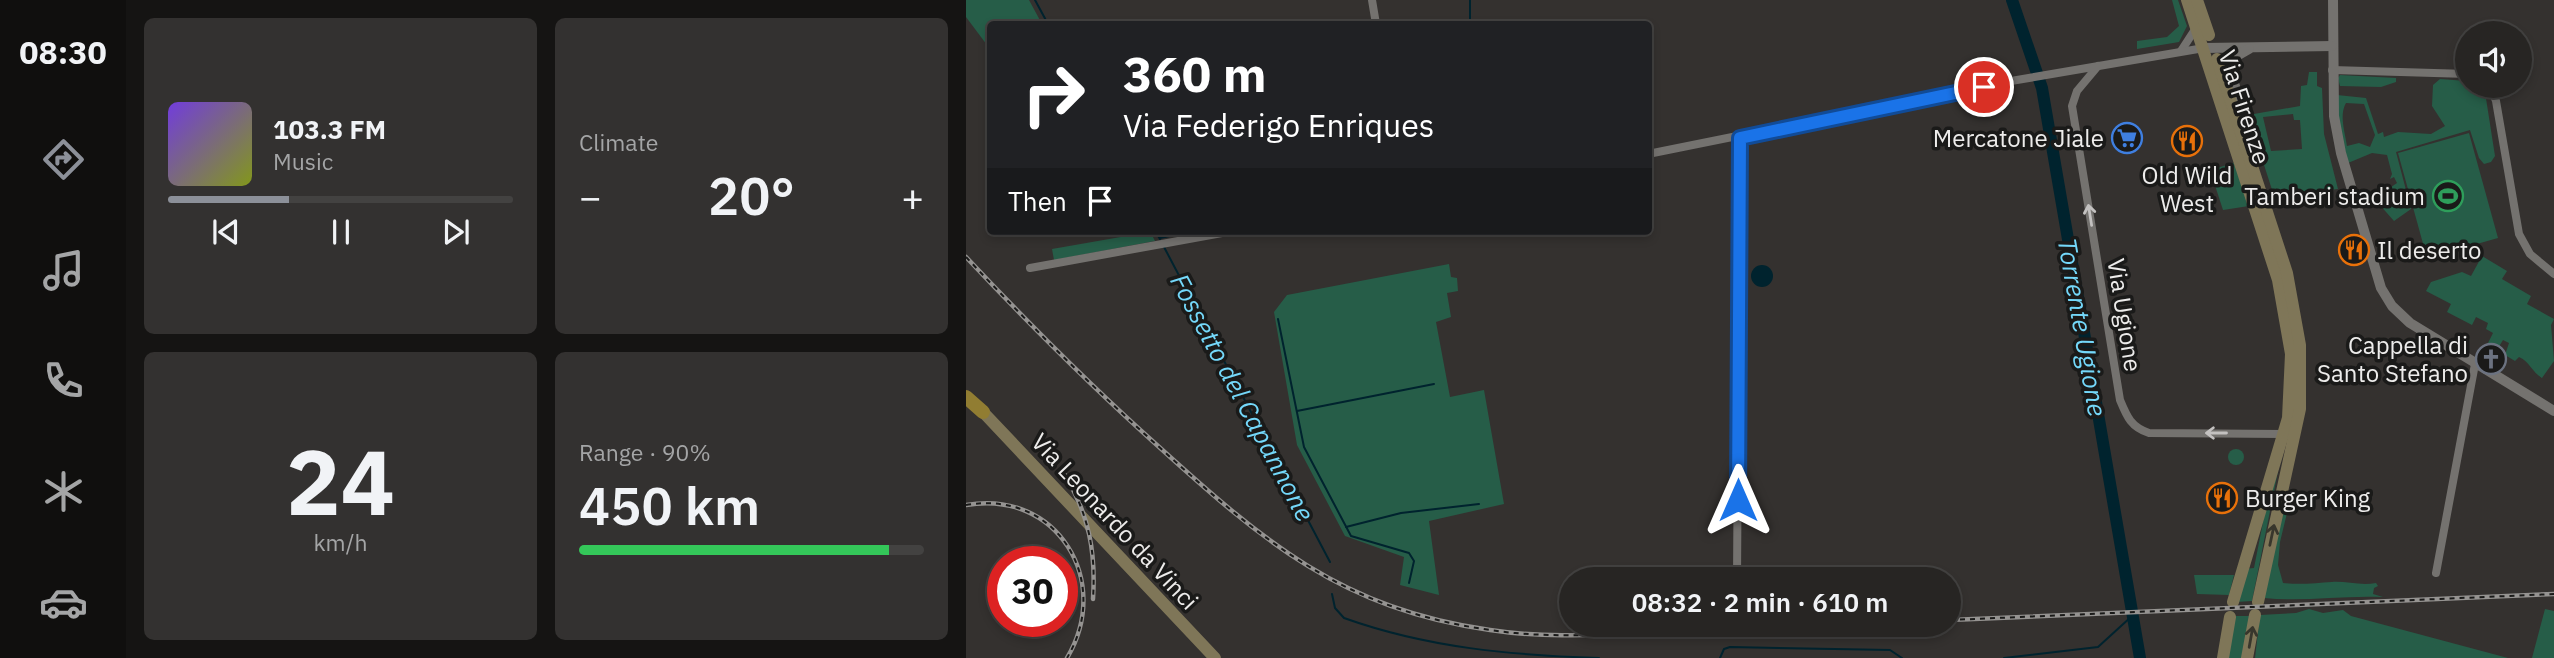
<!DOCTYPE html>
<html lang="en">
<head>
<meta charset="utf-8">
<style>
  :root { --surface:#272523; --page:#333130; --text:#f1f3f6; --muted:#a4a5a6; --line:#434241; --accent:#8c9099 }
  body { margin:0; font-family:"IBM Plex Sans",sans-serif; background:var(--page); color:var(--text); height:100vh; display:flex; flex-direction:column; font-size:26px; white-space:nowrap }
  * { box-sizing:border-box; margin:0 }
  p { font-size:23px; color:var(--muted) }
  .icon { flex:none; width:38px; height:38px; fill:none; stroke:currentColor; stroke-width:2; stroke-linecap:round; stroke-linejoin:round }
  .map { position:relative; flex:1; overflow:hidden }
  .drawer { display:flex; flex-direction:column; gap:18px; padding:18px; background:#151413; width:840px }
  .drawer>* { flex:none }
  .banner { position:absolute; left:21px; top:21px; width:665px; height:214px; border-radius:7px; box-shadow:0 4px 10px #0003,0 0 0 2px var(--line); background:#202124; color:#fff; overflow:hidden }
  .controls { position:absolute; left:1489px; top:21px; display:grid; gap:14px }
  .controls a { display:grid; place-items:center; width:77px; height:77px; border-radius:50%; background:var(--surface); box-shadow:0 4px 10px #0003,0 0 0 2px var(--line); font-size:35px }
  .speed { position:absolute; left:21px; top:546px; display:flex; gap:14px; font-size:35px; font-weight:700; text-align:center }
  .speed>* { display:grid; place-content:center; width:91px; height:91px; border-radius:50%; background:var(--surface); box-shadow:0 4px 10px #0003,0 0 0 2px var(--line); line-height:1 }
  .speed .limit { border:10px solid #d22; background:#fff; color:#111 }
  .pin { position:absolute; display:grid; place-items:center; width:60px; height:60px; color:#fff; margin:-30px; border:4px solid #fff; border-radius:50%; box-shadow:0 2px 7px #0007 }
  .me { position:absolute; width:77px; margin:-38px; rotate:0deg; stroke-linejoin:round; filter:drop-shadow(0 0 5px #0008) }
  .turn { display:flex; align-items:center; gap:24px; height:147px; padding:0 21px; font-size:32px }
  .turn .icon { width:91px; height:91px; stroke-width:2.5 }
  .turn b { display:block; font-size:49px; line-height:60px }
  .then { display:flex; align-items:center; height:66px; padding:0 21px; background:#0003; gap:14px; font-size:26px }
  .big { font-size:52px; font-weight:600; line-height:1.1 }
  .drawer .widget { flex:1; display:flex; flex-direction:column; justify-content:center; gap:10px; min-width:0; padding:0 24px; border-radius:10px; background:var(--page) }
  .drawer .dial { align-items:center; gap:0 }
  .dial b { font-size:91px; line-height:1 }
  .song { display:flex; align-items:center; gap:21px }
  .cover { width:84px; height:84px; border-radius:10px; background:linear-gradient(135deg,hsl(260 70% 55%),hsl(70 70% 35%)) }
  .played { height:7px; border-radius:4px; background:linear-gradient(90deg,var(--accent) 35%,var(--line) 35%) }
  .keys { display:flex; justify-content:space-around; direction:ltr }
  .heat { display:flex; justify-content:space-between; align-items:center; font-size:38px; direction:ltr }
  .charge { height:10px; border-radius:5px; background:linear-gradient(90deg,#34c759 90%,var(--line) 0) }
  .drawer .tiles { flex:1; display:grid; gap:18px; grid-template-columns:repeat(2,1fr) }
  .trip { position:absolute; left:593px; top:567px; width:402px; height:70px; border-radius:35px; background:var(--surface); box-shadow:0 4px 10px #0003,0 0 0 2px var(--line); font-weight:600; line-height:70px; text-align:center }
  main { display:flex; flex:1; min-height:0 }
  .menu { display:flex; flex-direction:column; width:126px; justify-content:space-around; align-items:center; background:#100f0e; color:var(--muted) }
  .menu .icon { width:49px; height:49px }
  .menu .on { color:var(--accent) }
  .menu b { font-size:32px; color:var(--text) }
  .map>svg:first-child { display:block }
  .green { fill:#265d48; fill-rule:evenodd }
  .water { fill:#00232e }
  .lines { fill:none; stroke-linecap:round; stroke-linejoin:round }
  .stream { stroke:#00232e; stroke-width:2 }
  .river { stroke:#00232e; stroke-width:12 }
  .minor { stroke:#74726f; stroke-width:8 }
  .tertiary { stroke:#74726f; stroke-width:10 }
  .secondary { stroke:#7f7658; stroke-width:12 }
  .trunk { stroke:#917d32; stroke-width:14 }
  .rail-casing { stroke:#959391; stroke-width:4.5 }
  .rail { stroke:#1a1a19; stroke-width:2; stroke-dasharray:5; stroke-linecap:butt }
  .oneway { stroke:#c3c1c0 }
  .oneway2 { stroke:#38362c }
  .route-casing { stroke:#114b97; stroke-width:18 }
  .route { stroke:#1a73e8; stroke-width:12 }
  .labels { text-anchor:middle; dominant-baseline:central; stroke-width:7; stroke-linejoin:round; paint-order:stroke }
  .street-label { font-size:24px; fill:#edeceb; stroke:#1a1a19 }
  .poi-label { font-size:24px; fill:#edeceb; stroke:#1a1a19; text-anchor:end }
  .water-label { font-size:26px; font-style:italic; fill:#74d8fa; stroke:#1a1a19 }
</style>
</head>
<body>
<main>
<nav class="menu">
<b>08:30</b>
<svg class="icon on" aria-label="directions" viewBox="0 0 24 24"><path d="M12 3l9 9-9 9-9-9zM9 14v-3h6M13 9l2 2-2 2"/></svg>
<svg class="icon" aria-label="music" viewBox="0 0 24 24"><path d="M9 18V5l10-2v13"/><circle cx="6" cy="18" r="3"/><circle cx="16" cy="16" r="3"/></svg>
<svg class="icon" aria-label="phone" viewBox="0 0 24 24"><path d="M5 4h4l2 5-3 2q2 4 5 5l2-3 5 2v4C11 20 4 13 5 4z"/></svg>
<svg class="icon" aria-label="climate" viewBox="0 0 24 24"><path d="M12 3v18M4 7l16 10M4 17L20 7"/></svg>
<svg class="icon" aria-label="car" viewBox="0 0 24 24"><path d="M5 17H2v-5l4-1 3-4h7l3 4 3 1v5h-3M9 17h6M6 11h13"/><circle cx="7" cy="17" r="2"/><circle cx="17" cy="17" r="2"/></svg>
</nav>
<section class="drawer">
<div class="tiles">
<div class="widget">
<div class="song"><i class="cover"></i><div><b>103.3 FM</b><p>Music</p></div></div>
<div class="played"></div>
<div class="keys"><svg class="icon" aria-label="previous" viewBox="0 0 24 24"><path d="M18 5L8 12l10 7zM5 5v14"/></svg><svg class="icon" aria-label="pause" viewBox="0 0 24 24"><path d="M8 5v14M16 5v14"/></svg><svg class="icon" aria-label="next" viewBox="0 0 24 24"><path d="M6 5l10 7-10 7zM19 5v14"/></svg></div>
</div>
<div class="widget"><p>Climate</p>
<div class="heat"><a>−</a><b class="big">20°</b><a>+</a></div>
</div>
<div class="widget dial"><b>24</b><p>km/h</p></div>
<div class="widget"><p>Range · 90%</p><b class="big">450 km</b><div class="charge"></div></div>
</div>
</section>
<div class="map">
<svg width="1588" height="658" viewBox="0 0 1588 658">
  <rect width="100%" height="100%" fill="#34312f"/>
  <g class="green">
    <polygon points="0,0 63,0 76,24 24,24 24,49 0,17"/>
    <polygon points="1206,0 1212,0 1221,26 1213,42 1171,49 1171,41 1201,37 1213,26"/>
    <path d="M1343 72H1351V86L1356 88 1358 134 1372 189 1308 196 1282 115 1334 106 1335 86 1341 85ZM1327 114 1328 120H1334L1336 149 1305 151 1297 117Z"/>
    <polygon points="1374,75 1430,78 1430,82 1415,87 1374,86 1372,78"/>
    <path d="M1474 79 1501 81 1502 86H1512L1519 92 1529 156 1525 162 1518 164 1513 158 1504 130 1430 152 1445 209 1428 221 1413 204 1415 194 1431 183 1428 177 1424 179 1426 174 1421 155 1406 153 1382 163 1373 126 1371 95 1400 98 1412 134 1417 132 1418 137 1432 132 1465 134 1479 126 1466 106 1467 85ZM1380 103 1398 104 1409 135 1404 147 1393 143 1381 146C1379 132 1373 115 1380 103Z"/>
    <polygon points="1503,133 1532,238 1461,258 1432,153"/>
    <polygon points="1268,163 1283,206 1257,210 1244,170"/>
    <polygon points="164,231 184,231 189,241 88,260 86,249 166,235"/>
    <path d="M1516 256 1541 271 1536 279 1565 296 1561 304 1588 319 1585 325 1588 361 1576 378C1566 372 1564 362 1553 357L1549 361 1539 355 1543 343 1537 340 1529 353 1520 347 1527 333 1520 329 1522 323 1510 317 1506 325 1481 312 1485 304 1460 291 1465 282 1496 272 1505 276Z"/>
    <polygon points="483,264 485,277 491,278 492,291 481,293 485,317 470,322 484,397 518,390 538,504 463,521 473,595 434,585 438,557 379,536 331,445 308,312 321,295"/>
    <circle cx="1270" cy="457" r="8"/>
    <polygon points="1313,466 1286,601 1270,602 1278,569 1288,568 1301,502"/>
    <path d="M1322 491V509L1314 542 1312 565 1317 583C1334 585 1350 583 1366 582 1380 581 1395 586 1410 583L1412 586 1408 588 1407 594 1417 597C1378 595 1337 602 1298 598Z"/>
    <polygon points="1228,575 1268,575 1263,595 1231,594"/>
    <polygon points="1343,609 1357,613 1377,610 1385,616 1542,658 1289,658 1294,615 1330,613"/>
    <polygon points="1579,609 1588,611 1588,658 1566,658"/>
    <polygon points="1268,616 1284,616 1276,658 1260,658"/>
  </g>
  <circle class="water" cx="796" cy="276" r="11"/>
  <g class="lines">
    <g class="stream">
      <polyline points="69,0 82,24"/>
      <polyline points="504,0 504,24"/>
      <polyline points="189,231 194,239"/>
      <polyline points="194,238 228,231"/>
      <polyline points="198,247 364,562"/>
      <polyline points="312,319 338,447 385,536 443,553 448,561 443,583"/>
      <polyline points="331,411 468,384"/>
      <polyline points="380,527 435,513 513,504"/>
      <path d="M366 594 369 608 378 618C462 648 545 655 633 658"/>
      <polyline points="754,658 758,649 764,647 924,650 936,658"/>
      <polyline points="1038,658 1132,647 1166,616"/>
    </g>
    <polyline class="river" points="1046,0 1076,88 1174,658"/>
    <g class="minor">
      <polyline points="406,0 410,24"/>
      <polyline points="1215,51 1230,28"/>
      <path d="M1132 66 1111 91 1106 106 1154 400C1161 417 1165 427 1183 433L1318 434"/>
      <polyline points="1366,70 1502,74"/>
      <polyline points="1524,86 1530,101 1553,234 1564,254 1588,274"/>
      <polyline points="682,154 1045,81 1238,48"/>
      <polyline points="64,268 267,231"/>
      <polyline points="1470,573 1509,364"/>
      <polyline points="771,579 774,138"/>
    </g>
    <g class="tertiary">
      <polyline points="1367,0 1368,116 1375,153 1415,288 1426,306 1444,323 1588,411"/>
      <polyline points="1238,48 1366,46"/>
      <polyline points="1283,49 1269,57 1264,70 1282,129 1284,150"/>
    </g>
    <g class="secondary">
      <polyline points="1221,0 1312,280 1325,354 1322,418 1267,602"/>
      <polyline points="1231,0 1243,35"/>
      <polyline points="1251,59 1321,273 1334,345 1334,409 1292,602"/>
      <polyline points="17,412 249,658"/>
      <polyline points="1257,658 1264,617"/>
      <polyline points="1281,658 1289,615"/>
    </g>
    <polyline class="trunk" points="0,397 17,412"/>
    <g class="rail-casing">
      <g id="rail">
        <path d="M0 257C62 323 125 386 192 446 298 542 376 609 524 630 576 638 629 635 682 633 744 630 806 627 868 625"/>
        <path d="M99 475C123 515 130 552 127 599"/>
        <path d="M0 505C91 489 147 581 101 658"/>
        <polyline points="984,620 1588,594"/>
      </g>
    </g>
    <use href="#rail" class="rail"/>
  </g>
  <defs><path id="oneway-shaft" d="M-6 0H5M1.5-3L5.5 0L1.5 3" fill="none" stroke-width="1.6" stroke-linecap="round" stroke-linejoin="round" transform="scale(1.75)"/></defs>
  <g class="oneway">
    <use href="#oneway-shaft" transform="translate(1124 215) rotate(-99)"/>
    <use href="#oneway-shaft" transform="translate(1250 433) rotate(-180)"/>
  </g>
  <g class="oneway2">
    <use href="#oneway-shaft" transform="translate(1306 535) rotate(-78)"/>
    <use href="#oneway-shaft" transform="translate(1285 637) rotate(-80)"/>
  </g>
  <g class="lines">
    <g class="route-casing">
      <polyline id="route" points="772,500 774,138 1018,87"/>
    </g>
    <use href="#route" class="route"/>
  </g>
  <defs>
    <g id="supermarket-ring" transform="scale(1.575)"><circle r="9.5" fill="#1a1a19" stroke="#3f7fe0" stroke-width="1.5"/><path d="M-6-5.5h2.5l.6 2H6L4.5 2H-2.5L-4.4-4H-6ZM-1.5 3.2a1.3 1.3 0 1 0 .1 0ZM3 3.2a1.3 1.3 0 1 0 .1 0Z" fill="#3f7fe0"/></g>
    <g id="restaurant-ring" transform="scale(1.575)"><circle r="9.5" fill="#1a1a19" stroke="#e8710a" stroke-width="1.5"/><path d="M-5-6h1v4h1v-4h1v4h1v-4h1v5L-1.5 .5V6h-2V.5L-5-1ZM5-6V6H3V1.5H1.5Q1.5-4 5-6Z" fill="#e8710a"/></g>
    <g id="stadium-ring" transform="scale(1.575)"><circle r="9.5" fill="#1a1a19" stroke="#2e9e5b" stroke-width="1.5"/><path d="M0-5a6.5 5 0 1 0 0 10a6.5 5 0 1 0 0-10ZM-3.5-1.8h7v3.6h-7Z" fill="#2e9e5b"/></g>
    <g id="church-ring" transform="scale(1.575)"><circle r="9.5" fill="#1a1a19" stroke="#6b7280" stroke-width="1.5"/><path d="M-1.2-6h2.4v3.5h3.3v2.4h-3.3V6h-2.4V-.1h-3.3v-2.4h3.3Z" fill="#6b7280"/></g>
  </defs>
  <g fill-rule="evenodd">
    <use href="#supermarket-ring" x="1161" y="138"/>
    <use href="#restaurant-ring" x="1221" y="141"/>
    <use href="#stadium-ring" x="1482" y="196"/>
    <use href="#restaurant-ring" x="1388" y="250"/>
    <use href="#church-ring" x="1525" y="359"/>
    <use href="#restaurant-ring" x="1256" y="498"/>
  </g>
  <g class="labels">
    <g class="street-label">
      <text transform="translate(1279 107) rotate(72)">Via Firenze</text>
      <text transform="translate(1159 315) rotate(81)">Via Ugione</text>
      <text transform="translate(149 521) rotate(47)">Via Leonardo da Vinci</text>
    </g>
    <g class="poi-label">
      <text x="1138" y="138">Mercatone Jiale</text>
      <text x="1221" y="175" text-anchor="middle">Old Wild<tspan x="1221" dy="28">West</tspan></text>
      <text x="1459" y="196">Tamberi stadium</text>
      <text x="1411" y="250" text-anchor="start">Il deserto</text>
      <text x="1502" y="345">Cappella di<tspan x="1502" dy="28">Santo Stefano</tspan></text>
      <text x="1279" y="498" text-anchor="start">Burger King</text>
    </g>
    <g class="water-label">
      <text transform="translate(1117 327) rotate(80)">Torrente Ugione</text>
      <text transform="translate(277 397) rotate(62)">Fossetto del Capannone</text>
    </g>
  </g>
</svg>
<div class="controls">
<a><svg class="icon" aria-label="sound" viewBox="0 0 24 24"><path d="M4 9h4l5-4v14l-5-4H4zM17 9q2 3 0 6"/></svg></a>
</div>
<div class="speed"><div class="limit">30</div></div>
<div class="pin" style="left:1018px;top:87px;background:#d93025"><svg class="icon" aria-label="arrive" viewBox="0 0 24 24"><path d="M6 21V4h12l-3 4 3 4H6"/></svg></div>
<svg class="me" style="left:772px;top:500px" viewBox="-20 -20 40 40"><path d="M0-17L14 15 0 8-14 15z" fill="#1a73e8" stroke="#fff" stroke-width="4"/></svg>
<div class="trip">08:32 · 2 min · 610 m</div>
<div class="banner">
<div class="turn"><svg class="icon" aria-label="right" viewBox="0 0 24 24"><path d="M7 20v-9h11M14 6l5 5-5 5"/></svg><div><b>360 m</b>Via Federigo Enriques</div></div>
<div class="then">Then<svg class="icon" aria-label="arrive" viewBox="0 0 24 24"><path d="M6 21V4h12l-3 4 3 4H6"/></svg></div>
</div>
</div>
</main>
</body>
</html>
